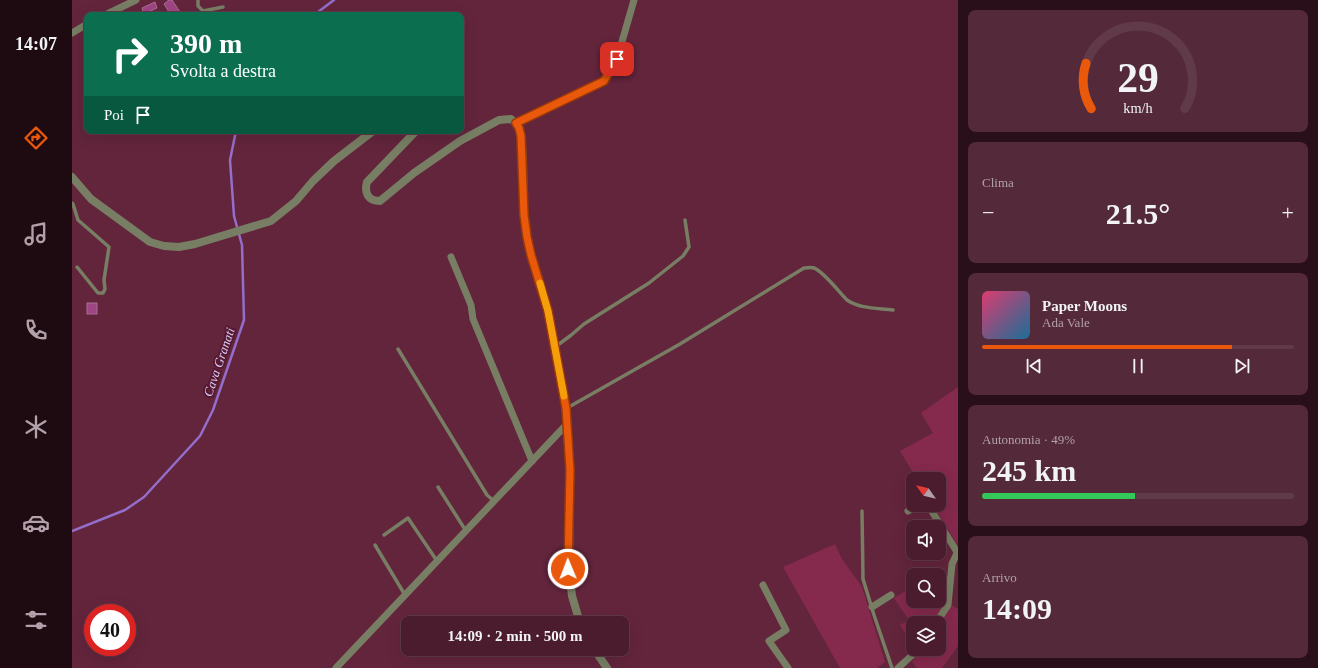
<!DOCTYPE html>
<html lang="it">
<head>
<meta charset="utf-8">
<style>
  :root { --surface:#4a1c2d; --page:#542939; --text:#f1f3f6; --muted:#b2a1aa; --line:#613a49; --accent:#ea580c }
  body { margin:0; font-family:Georgia,serif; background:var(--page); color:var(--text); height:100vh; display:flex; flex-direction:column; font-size:15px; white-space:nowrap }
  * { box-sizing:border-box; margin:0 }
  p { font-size:13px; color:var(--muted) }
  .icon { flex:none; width:22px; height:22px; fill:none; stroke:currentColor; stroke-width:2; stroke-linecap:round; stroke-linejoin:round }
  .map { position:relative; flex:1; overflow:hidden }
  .details { display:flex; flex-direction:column; gap:10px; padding:10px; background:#290f19; width:360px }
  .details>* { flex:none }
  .hud { position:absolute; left:12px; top:12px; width:380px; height:122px; border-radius:8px; box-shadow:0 4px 16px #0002,0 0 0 1px var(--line); background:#0b6e4f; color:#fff; overflow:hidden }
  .needle { width:26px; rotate:304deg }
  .fabs { position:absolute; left:834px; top:472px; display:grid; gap:8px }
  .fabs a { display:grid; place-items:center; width:40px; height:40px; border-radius:8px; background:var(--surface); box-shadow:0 4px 16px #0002,0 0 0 1px var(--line); font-size:20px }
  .speed { position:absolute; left:12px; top:604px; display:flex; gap:8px; font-size:20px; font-weight:700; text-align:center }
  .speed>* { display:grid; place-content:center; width:52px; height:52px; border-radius:50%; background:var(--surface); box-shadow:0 4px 16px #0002,0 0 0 1px var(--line); line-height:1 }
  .speed .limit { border:6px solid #d22; background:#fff; color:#111 }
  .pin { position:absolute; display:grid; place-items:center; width:34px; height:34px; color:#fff; margin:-17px; border-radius:8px; box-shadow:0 2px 6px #0006 }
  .me { position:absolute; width:44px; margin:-22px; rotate:359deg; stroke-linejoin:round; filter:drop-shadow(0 0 3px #0008) }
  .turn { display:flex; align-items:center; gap:14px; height:84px; padding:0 20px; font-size:18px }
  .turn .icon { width:52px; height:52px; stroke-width:2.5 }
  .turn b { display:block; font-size:28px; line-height:34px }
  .then { display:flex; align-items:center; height:38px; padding:0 20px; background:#0003; gap:8px; font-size:15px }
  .big { font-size:30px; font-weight:700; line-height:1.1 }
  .details .widget { flex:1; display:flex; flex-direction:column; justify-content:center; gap:6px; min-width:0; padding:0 14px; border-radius:8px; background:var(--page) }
  .details .dial { align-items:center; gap:0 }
  .dial svg { height:104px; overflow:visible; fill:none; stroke:var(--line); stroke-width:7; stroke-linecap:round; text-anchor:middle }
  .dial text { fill:var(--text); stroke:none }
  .song { display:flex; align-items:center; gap:12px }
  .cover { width:48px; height:48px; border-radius:6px; background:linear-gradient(135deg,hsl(340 70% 55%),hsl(200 70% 35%)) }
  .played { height:4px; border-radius:2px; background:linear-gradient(90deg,var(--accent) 80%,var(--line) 80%) }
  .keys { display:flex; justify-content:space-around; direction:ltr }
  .heat { display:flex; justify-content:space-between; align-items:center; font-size:22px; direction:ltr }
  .charge { height:6px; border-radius:3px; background:linear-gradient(90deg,#34c759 49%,var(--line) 0) }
  .trip { position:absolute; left:329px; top:616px; width:228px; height:40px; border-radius:8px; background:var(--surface); box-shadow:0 4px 16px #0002,0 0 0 1px var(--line); font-weight:700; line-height:40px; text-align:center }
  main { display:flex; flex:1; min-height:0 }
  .tab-bar { display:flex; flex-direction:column; width:72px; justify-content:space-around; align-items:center; background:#1e0b12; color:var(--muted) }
  .tab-bar .icon { width:28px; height:28px }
  .tab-bar .current { color:var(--accent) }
  .tab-bar b { font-size:18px; color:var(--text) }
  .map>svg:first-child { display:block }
  .green { fill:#85294d }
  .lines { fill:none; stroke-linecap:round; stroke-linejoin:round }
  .stream { stroke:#936ecb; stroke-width:2.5 }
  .building { fill:#9e4583; stroke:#a96d95 }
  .service { stroke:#777e63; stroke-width:3.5 }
  .minor { stroke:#777e63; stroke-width:7 }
  .tertiary { stroke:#777e63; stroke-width:8 }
  .route-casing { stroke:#983908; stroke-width:10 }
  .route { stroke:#ea580c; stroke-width:7 }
  .slow { stroke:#f59e0b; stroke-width:7 }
  .labels { text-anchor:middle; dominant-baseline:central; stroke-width:4; stroke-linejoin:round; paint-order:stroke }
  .water-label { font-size:13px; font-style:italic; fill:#ddcdfd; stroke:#571a31 }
</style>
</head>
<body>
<main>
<nav class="tab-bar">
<b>14:07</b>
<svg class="icon current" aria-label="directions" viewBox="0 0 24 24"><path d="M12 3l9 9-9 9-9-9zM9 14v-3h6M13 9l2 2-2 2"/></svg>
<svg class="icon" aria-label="music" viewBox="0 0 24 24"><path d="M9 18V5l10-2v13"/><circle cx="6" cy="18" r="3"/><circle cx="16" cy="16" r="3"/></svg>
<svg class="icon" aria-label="phone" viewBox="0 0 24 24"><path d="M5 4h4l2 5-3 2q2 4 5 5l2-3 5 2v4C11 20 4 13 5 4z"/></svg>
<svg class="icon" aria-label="climate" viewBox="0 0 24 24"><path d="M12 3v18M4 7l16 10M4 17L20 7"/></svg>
<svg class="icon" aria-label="car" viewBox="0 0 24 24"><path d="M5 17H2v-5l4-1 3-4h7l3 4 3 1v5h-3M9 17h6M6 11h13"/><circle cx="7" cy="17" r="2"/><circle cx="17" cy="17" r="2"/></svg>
<svg class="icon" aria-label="filters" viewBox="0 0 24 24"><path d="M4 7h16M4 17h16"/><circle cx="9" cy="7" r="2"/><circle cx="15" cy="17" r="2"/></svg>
</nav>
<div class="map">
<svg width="886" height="668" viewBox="0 0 886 668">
  <rect width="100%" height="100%" fill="#63253c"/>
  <g class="green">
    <polygon points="886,387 886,546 861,505 867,505 867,479 845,479 828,451 861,433 849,413"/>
    <polygon points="763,544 770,559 790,587 813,662 805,668 768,668 711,567"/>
    <polygon points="841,586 841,601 867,601 873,604 861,623 841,623 841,645 828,625 837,620 822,598"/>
    <polygon points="879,605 886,609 886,646 870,668 845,668 840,662 850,649 867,649 867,624"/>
  </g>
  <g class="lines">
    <g class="stream">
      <polyline points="242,15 262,0"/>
      <polyline points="0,531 53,510 72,497 128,436 141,410 172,320 170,245 162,216 158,160 164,131"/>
    </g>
  </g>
  <g class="building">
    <polygon points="97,0 100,0 108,12 103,15 99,15 92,4"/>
    <polygon points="83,2 85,8 72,14 70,8"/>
    <rect x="15" y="303" width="10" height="11"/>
  </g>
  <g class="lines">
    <g class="service">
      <polyline points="126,0 126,6 131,11 151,7"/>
      <polyline points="0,203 1,204 6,220 37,247 32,280 33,289 31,293 26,293 5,267"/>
      <polyline points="483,347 498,336 512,324 577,283 611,256 617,247 613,220"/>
      <polyline points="326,349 415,495 422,501"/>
      <path d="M495 408 608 344 732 268C736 268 739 267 742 268 751 271 768 293 775 300 788 309 806 308 821 310"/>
      <polyline points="366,487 394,531"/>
      <polyline points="790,511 791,579 802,615 820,668"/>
      <polyline points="312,535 336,518 365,561"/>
      <polyline points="303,545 333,595"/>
    </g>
    <g class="minor">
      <polyline points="33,15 64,0"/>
      <polyline points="0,33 15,24"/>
      <polyline points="444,123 532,81 545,59 562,0"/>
      <polyline points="379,257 399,305 401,319 460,461"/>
      <polyline points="856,505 885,552"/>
      <polyline points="836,511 846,505"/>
      <polyline points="691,585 714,630 697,641 716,668"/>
      <polyline points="800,607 819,595"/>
      <polyline points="864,623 876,605 880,564 886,551"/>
      <polyline points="264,668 495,424"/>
      <polyline points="826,668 847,649"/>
    </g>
    <g class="tertiary">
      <path d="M344 131 295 182C292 193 296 201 308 201L342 173 388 141 427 120 439 119 444 123 447 128 449 136 451 158 452 215 455 237 459 255 476 311 494 408 498 470 497 569 500 596 508 623"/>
      <polyline points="0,177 19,199 78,242 92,246 107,247 123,244 199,221 224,201 241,181 262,161 301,131"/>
      <polyline points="522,649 535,668"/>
    </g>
  </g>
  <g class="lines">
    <g class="route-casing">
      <polyline id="route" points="496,569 498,470 494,408 476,311 459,255 455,237 452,215 449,136 447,128 444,123 532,81 545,59"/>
    </g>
    <use href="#route" class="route"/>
    <polyline class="slow" points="468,283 476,311 492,396"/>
  </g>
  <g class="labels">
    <g class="water-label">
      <text transform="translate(147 362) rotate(-71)">Cava Granati</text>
    </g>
  </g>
</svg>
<div class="fabs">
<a><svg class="needle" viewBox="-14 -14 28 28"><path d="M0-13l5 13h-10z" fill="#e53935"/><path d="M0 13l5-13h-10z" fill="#b2a1aa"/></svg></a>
<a><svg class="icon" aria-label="sound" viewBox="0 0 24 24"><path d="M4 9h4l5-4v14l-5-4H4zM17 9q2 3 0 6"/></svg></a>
<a><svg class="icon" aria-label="search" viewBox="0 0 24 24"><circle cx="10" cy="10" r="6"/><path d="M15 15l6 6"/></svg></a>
<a><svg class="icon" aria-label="layers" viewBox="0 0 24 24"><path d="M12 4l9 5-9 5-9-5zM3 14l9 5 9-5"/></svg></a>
</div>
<div class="speed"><div class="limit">40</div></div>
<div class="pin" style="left:545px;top:59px;background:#d93025"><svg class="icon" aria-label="arrive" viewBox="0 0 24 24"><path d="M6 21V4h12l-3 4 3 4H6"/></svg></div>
<svg class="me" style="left:496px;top:569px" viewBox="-20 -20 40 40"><circle r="17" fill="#ea580c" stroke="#fff" stroke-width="3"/><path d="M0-11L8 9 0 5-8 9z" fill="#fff"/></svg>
<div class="trip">14:09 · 2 min · 500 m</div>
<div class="hud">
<div class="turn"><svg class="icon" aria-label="right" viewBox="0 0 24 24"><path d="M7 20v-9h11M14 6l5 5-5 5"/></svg><div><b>390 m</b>Svolta a destra</div></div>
<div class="then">Poi<svg class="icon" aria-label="arrive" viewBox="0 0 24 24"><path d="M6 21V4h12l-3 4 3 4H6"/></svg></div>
</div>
</div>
<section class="details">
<div class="widget dial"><svg viewBox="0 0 100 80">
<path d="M14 69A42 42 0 1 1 86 69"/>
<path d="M14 69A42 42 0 0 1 10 34" stroke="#ea580c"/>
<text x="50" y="56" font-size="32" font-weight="700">29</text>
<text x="50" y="72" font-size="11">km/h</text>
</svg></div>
<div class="widget"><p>Clima</p>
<div class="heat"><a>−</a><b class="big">21.5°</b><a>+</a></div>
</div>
<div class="widget">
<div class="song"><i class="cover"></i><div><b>Paper Moons</b><p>Ada Vale</p></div></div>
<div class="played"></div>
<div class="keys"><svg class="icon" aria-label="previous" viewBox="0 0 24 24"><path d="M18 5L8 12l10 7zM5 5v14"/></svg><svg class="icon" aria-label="pause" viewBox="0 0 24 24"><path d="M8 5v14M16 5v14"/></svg><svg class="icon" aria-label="next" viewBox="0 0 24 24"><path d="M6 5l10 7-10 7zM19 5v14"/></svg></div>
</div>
<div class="widget"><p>Autonomia · 49%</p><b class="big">245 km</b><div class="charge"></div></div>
<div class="widget"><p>Arrivo</p><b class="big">14:09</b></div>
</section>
</main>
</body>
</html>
